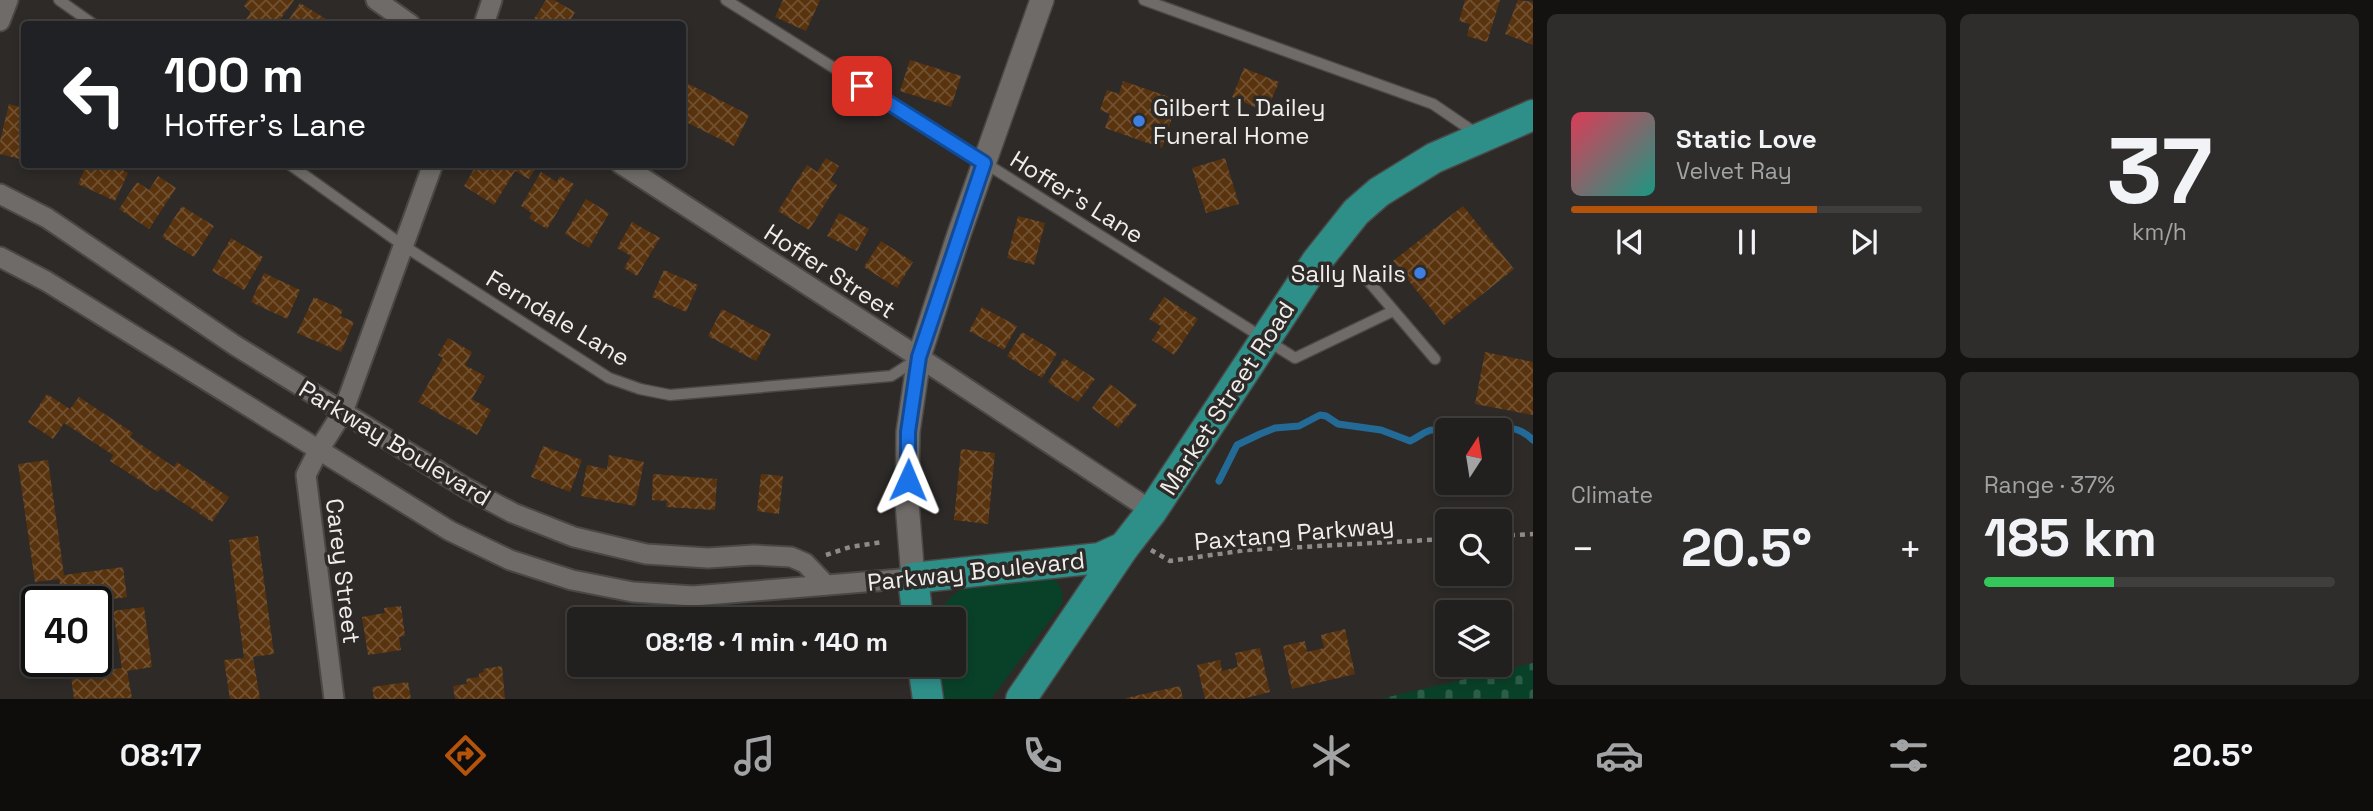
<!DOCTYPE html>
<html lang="en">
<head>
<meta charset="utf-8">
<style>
  :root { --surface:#22201e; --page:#2e2d2b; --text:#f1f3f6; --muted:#a2a3a4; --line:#3f3e3c; --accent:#b45309 }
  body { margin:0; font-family:"Space Grotesk",sans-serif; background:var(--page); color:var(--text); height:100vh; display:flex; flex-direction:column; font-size:26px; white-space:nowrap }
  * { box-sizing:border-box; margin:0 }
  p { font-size:23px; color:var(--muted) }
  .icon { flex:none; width:38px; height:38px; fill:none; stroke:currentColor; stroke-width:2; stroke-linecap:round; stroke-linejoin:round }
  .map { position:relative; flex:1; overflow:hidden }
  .side { display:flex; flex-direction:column; gap:14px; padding:14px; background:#131210; width:840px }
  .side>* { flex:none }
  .guide { position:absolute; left:21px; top:21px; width:665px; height:147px; border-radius:7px; box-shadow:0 4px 10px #0003,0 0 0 2px var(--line); background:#202124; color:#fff; overflow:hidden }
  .needle { width:46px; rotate:12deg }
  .tools { position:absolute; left:1435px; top:418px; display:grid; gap:14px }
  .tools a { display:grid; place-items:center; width:77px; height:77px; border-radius:7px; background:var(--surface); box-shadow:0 4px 10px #0003,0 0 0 2px var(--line); font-size:35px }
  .speed { position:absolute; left:21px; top:586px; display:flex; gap:14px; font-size:35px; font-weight:700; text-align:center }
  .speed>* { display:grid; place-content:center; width:91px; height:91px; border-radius:50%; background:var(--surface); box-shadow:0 4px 10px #0003,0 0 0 2px var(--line); line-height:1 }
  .speed .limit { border:4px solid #111; border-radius:10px; background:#fff; color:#111 }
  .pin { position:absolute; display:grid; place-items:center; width:60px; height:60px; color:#fff; margin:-30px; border-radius:14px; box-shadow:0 4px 10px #0006 }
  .me { position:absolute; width:77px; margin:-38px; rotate:1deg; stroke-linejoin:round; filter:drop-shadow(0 0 5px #0008) }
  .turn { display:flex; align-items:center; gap:24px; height:147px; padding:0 28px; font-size:32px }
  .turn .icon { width:91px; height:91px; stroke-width:2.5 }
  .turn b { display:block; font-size:49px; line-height:60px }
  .big { font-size:52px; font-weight:700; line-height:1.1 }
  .side .card { flex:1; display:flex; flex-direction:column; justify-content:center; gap:10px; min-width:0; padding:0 24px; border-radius:10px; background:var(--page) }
  .side .dial { align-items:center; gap:0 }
  .dial b { font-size:91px; line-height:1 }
  .song { display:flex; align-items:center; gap:21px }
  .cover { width:84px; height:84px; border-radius:10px; background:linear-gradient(135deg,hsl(350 70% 55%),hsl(170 70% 35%)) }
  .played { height:7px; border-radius:4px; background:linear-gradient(90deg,var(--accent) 70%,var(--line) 70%) }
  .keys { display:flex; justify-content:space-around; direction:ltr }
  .heat { display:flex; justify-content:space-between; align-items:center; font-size:38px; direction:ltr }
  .charge { height:10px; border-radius:5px; background:linear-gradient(90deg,#34c759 37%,var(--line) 0) }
  .side .tiles { flex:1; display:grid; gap:14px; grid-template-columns:repeat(2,1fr) }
  .trip { position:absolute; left:567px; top:607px; width:399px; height:70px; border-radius:7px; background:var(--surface); box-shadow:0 4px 10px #0003,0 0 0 2px var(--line); font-weight:700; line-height:70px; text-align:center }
  .menu { display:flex; height:112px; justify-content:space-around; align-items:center; background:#0e0d0c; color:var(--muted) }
  .menu .icon { width:49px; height:49px }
  .menu .on { color:var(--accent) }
  .menu b { font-size:32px; color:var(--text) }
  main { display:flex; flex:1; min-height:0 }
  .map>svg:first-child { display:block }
  .grass { fill:#094128 }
  .cemetery { fill:url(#cemetery-stones) }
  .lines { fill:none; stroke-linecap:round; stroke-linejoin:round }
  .stream { stroke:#236a96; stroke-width:7 }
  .building { fill:url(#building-cross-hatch) }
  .service-casing { stroke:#4a4846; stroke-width:13 }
  .minor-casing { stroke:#4a4846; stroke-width:23 }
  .tertiary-casing { stroke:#4a4846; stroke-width:26 }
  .primary-casing { stroke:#4a4846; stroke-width:33 }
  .path { stroke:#8e8c8a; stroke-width:4.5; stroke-dasharray:5 5; stroke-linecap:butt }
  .service { stroke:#6e6b68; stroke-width:10 }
  .minor { stroke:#6e6b68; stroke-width:19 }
  .tertiary { stroke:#6e6b68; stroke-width:23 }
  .primary { stroke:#2e8e88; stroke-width:30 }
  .route-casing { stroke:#114b97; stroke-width:18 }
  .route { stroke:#1a73e8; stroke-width:12 }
  .shop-dot { fill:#3f7fe0; stroke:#2d2a28; stroke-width:2.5 }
  .labels { text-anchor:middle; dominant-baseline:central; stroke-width:7; stroke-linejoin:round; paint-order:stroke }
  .poi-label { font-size:24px; fill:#f0eeed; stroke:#2d2a28; text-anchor:start }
  .street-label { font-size:24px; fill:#f0eeed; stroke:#2d2a28 }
</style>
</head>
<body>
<main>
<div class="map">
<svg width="1533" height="699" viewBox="0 0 1533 699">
  <defs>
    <pattern id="cemetery-stones" width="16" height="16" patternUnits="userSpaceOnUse" patternTransform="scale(1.75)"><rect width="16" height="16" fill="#094128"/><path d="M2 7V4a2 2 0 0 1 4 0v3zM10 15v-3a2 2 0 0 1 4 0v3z" fill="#2d5d48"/></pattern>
    <pattern id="building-cross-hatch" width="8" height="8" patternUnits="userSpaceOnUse" patternTransform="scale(1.75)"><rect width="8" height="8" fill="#59330d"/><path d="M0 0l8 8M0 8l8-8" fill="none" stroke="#715131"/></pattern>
  </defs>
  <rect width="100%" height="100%" fill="#2d2a28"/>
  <path class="grass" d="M1044 574C1059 583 1064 585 1062 604L991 699H944L940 665H954V620H937C952 574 1005 579 1044 574Z"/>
  <polygon class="cemetery" points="1533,663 1533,699 1380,699"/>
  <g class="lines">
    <g class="stream">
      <path d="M1498 430C1511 425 1524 431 1533 440"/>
      <path d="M1219 481 1237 445 1260 434 1275 428 1299 426 1320 415 1326 416 1338 424 1381 430 1410 441C1427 433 1431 422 1447 439"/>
    </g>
  </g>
  <g class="building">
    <polygon points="248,0 294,0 277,24 247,24 244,22 251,12 244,6"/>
    <polygon points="546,0 554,0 575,12 568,24 531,24"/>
    <polygon points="783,0 820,0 806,31 775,17"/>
    <polygon points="1465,0 1500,0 1487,42 1467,36 1470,24 1459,21"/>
    <polygon points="1518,0 1533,2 1533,45 1505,34"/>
    <polygon points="300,3 334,24 286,24"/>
    <polygon points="910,60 961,76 951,107 900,91"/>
    <polygon points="1244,68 1279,82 1266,112 1232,97"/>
    <polygon points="1123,81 1178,100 1162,148 1105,128 1110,114 1100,110 1107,90 1119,94"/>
    <polygon points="687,83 749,115 734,146 682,120 682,91"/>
    <polygon points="9,104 24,108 24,160 0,154 0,141"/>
    <polygon points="826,158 839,166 830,180 837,185 809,230 778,211 807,165 817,172"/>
    <polygon points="1225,158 1239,204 1206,213 1192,168"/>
    <polygon points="87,164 111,164 128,173 115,201 78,184"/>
    <polygon points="477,164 538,164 529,179 515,171 494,205 464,186"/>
    <polygon points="541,172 557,182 560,176 574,184 547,229 529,218 532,213 521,206"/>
    <polygon points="158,176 176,188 149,229 119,209 137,182 149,190"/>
    <polygon points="586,199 609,213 589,248 565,234"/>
    <polygon points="182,206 214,226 194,257 162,237"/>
    <polygon points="1463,206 1514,269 1444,325 1393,261"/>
    <polygon points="839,213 869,229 857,251 827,236"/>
    <polygon points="1018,216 1045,223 1034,265 1007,258"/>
    <polygon points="632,222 660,238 637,276 624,268 631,256 617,248"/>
    <polygon points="231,238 263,257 244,290 212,271"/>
    <polygon points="881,241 913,262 897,288 864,267"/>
    <polygon points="664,270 698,285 686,312 652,297"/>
    <polygon points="264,273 300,290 287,319 251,302"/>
    <polygon points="314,297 343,310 340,316 354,322 341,352 297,333"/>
    <polygon points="1164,297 1198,319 1174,355 1152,340 1161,326 1149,319"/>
    <polygon points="982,307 1017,326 1004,350 969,331"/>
    <polygon points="722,309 771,334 756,361 708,336"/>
    <polygon points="1022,332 1057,353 1042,378 1007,356"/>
    <polygon points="448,338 472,352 465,365 485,376 472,399 491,410 477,435 418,402 443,358 438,355"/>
    <polygon points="1485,352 1533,362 1533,415 1475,404"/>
    <polygon points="1064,358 1095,379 1078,402 1048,382"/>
    <polygon points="1110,384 1137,405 1118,428 1092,408"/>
    <polygon points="47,394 70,409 79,397 133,433 130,437 174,467 177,462 229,497 212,522 161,488 158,492 110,461 113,455 64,423 53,439 28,422"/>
    <polygon points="543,446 582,460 570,492 531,477"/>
    <polygon points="961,449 995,453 988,524 954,520"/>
    <polygon points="609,455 644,462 635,506 581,496 587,465 607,469"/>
    <polygon points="48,460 64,575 123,567 127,597 91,602 63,602 59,579 35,582 18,464"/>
    <polygon points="653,474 717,479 715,510 666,507 667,501 652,500"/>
    <polygon points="761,474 783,476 779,514 757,511"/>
    <polygon points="258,536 274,654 253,657 260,699 230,699 224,660 244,658 229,540"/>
    <polygon points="401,606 405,636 399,637 401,650 368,655 362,617 385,613 384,608"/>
    <polygon points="144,607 152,667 127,671 132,698 74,699 71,676 122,668 113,611"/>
    <polygon points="1345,629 1355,674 1292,689 1283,646 1305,641 1307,652 1324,648 1321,635"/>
    <polygon points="1260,648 1270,692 1242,699 1205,699 1197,665 1220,660 1222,671 1238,667 1235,653"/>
    <polygon points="502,666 505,699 455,699 453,686 467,684 466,679 479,677 479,673 484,672 483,669"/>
    <polygon points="408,682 411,699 374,699 372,687"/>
    <polygon points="1180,686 1183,699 1126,699 1126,698"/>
  </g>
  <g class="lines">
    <g class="service-casing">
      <g id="service">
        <polyline points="59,0 93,24"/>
        <polyline points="726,0 1295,358 1393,311"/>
        <polyline points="1144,0 1433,104 1477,134"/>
        <polyline points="289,164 404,246 609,378 640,389 670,395 891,376 916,360"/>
        <polyline points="1365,277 1435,359"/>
      </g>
    </g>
    <g class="minor-casing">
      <g id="minor">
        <polyline points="376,0 410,24"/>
        <polyline points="0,21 8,0"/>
        <polyline points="484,24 492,0"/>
        <polyline points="621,164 940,371 1152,511"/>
        <polyline points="0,194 47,218 236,346 466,488 513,513 574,537 646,554 708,558 754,555 791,557 805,563 826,585"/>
        <polyline points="0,257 46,281 450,531 510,560 572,580 633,592 693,596 913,578"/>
        <polyline points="334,699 306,475 318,451 343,412 433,164"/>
      </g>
    </g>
    <g class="tertiary-casing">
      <polyline id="tertiary" points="913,578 907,503 908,432 919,357 959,234 1042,0"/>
    </g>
    <g class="primary-casing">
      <g id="primary">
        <polyline points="918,620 913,578 1100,558 1124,547"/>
        <polyline points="923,665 928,699"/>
        <polyline points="1021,699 1124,547 1152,511 1317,261 1356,212 1379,192 1434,158 1533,115"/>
      </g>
    </g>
    <g class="path">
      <polyline points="1500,536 1533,534"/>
      <polyline points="1151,550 1170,561 1246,550 1447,539"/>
      <polyline points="826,555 850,547 883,542"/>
    </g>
    <use href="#service" class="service"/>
    <use href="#minor" class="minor"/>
    <use href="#tertiary" class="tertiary"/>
    <use href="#primary" class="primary"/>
  </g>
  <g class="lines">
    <g class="route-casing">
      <polyline id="route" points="862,86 984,163 919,357 908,432 908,480"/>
    </g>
    <use href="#route" class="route"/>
  </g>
  <g class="shop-dot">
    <circle cx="1139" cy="121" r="7"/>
    <circle cx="1420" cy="273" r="7"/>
  </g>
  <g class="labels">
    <g class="poi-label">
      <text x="1153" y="107">Gilbert L Dailey<tspan x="1153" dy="28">Funeral Home</tspan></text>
      <text x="1406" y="273" text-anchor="end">Sally Nails</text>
    </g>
    <g class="street-label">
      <text transform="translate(1077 197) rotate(32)">Hoffer's Lane</text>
      <text transform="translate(830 271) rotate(33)">Hoffer Street</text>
      <text transform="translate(558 318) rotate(31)">Ferndale Lane</text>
      <text transform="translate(1227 398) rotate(-57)">Market Street Road</text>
      <text transform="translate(395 443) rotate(31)">Parkway Boulevard</text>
      <text transform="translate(1294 533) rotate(-5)">Paxtang Parkway</text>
      <text transform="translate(343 571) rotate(83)">Carey Street</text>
      <text transform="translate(976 571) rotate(-6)">Parkway Boulevard</text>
    </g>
  </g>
</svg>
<div class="tools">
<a><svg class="needle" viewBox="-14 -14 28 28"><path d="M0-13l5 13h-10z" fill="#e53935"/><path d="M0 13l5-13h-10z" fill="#a2a3a4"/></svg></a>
<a><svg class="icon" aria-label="search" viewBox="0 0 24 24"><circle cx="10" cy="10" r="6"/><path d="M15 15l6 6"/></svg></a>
<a><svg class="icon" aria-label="layers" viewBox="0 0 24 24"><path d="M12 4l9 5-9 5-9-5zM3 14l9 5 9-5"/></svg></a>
</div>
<div class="speed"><div class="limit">40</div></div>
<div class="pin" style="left:862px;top:86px;background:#d93025"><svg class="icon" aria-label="arrive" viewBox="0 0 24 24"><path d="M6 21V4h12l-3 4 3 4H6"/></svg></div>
<svg class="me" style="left:908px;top:480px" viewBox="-20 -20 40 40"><path d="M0-17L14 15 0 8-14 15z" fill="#1a73e8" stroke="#fff" stroke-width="4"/></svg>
<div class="trip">08:18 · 1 min · 140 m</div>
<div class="guide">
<div class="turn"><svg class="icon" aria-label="left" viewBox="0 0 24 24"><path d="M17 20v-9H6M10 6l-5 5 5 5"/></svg><div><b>100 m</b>Hoffer's Lane</div></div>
</div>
</div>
<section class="side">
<div class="tiles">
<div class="card">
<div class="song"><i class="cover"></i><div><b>Static Love</b><p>Velvet Ray</p></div></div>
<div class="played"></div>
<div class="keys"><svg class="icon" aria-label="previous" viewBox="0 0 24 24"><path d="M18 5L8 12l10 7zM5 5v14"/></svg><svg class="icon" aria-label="pause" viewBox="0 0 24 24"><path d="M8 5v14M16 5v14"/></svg><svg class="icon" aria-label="next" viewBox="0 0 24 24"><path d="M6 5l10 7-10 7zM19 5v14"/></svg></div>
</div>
<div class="card dial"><b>37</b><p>km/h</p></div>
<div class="card"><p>Climate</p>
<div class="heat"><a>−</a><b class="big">20.5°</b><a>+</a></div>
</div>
<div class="card"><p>Range · 37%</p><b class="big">185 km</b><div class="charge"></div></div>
</div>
</section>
</main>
<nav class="menu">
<b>08:17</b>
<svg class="icon on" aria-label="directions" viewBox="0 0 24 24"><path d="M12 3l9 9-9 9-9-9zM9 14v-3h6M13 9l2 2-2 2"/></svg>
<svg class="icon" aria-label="music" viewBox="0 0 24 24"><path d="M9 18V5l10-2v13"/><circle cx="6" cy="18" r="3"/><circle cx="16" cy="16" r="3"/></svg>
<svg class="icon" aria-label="phone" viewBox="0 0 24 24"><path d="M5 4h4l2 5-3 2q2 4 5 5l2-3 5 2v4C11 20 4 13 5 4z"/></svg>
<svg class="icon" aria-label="climate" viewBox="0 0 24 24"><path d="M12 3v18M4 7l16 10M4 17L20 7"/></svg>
<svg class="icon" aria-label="car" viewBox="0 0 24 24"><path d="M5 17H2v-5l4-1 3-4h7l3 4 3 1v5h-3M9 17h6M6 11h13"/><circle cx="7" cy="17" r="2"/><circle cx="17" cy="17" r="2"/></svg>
<svg class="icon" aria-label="filters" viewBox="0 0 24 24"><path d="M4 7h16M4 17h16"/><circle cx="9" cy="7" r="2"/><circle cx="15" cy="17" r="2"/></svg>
<b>20.5°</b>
</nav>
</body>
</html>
